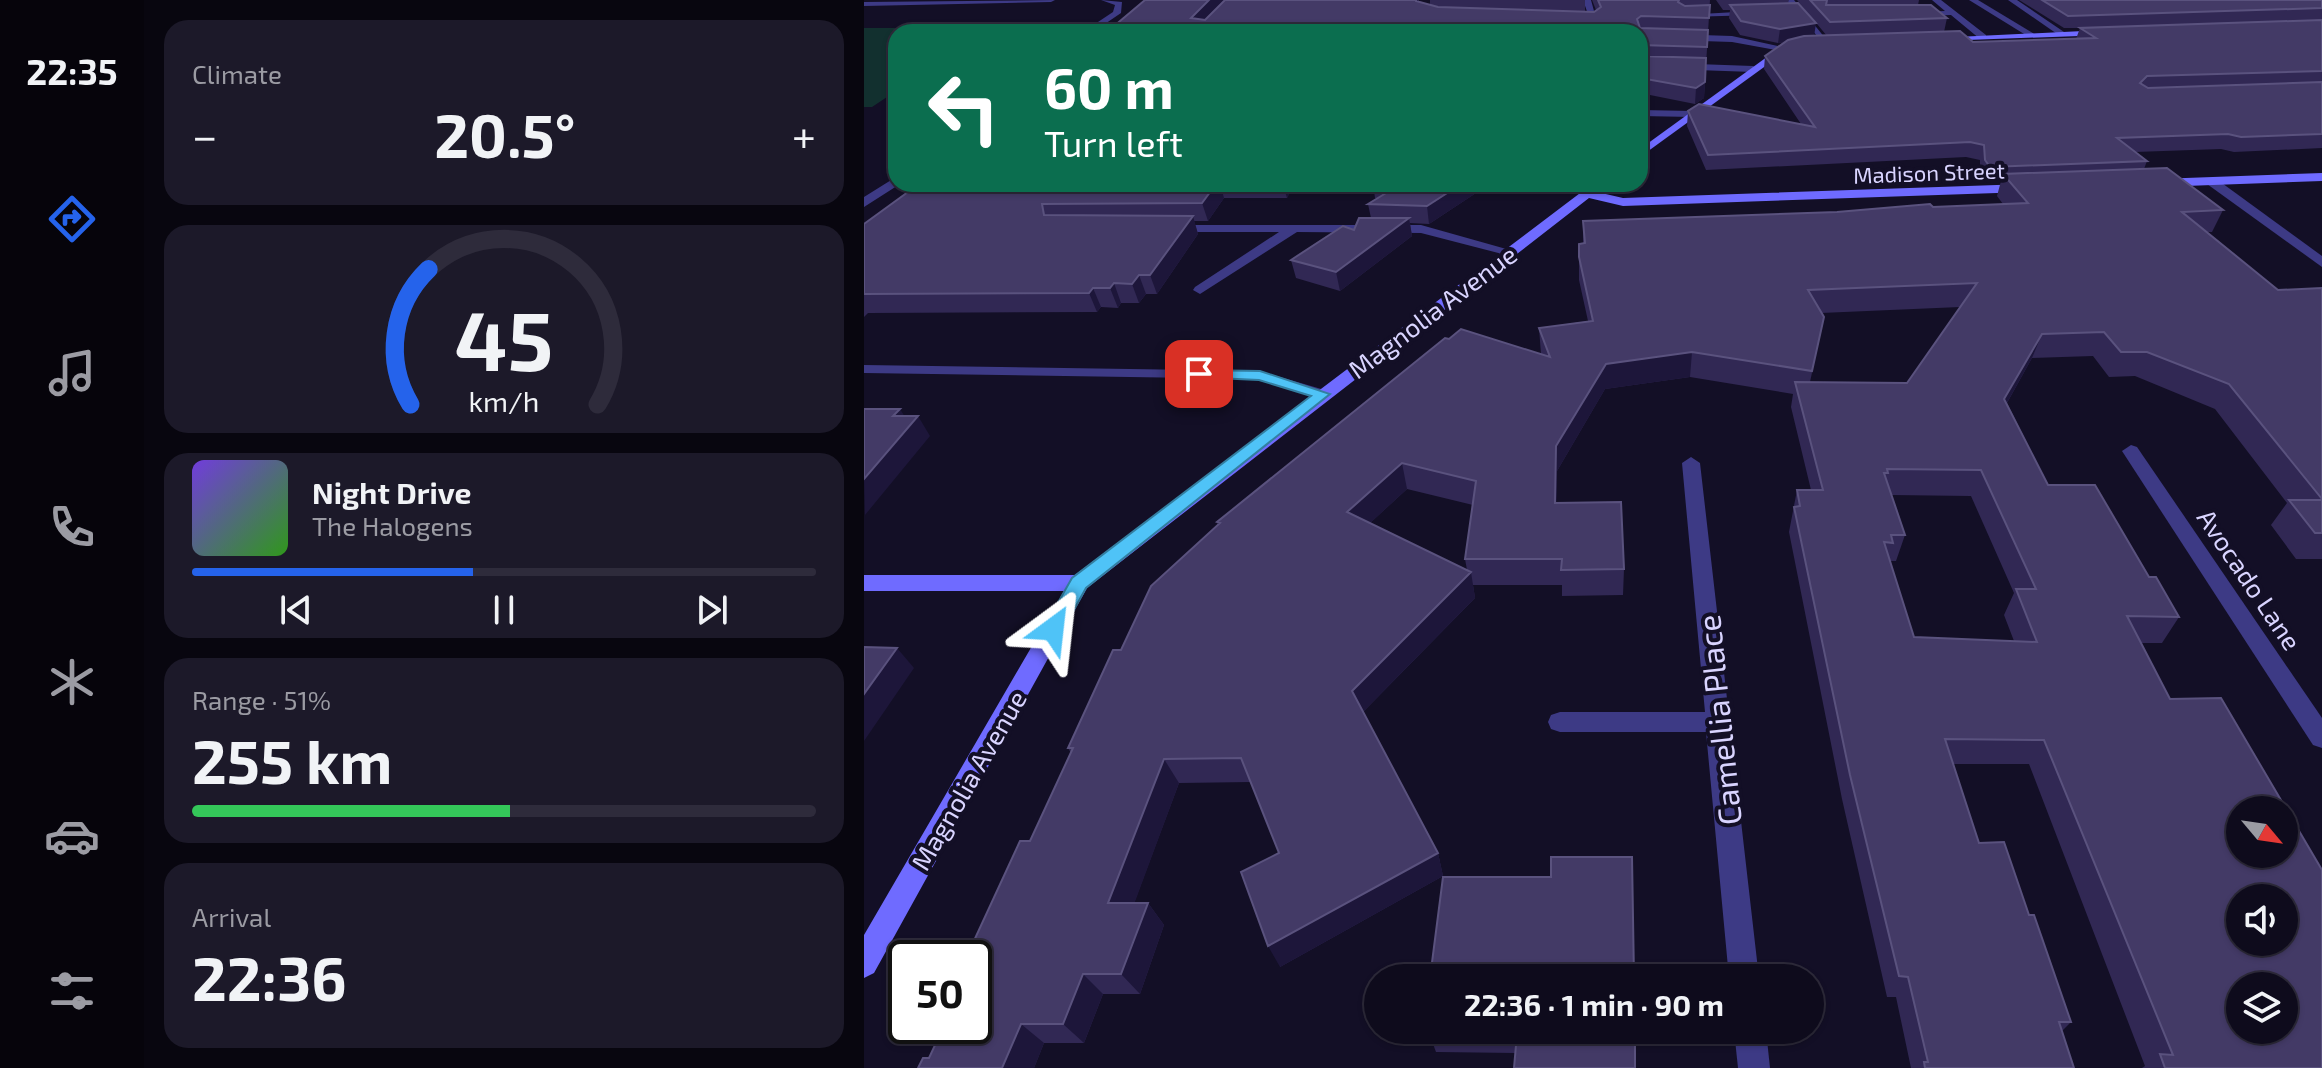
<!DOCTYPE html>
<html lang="en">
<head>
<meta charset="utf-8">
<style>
  :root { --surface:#0e0b1c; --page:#1c1929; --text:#f1f3f6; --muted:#9b9ba3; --line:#2e2b3b; --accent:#2563eb }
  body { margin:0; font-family:"Exo 2",sans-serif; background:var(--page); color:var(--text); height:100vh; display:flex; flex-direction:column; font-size:30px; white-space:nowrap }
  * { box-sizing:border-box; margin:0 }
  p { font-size:26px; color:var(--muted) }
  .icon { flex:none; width:44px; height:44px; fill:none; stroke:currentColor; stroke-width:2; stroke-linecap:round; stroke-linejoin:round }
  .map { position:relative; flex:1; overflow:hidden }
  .panel { display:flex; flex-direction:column; gap:20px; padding:20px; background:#08060f; width:720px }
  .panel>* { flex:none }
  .top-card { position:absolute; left:24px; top:24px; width:760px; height:168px; border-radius:24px; box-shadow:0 2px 6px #0004,0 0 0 2px var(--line); background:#0b6e4f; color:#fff; overflow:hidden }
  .needle { width:52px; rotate:119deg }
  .controls { position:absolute; left:1362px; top:796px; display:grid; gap:16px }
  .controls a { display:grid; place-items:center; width:72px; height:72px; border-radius:50%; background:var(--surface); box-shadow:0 2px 6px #0004,0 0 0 2px var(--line); font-size:40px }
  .speed { position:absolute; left:24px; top:940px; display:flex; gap:16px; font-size:40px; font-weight:700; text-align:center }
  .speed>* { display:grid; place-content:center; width:104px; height:104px; border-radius:50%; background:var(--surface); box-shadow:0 2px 6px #0004,0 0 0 2px var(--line); line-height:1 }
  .speed .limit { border:4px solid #111; border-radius:12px; background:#fff; color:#111 }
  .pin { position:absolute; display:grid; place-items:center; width:68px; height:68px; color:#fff; margin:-34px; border-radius:16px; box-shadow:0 4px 12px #0006 }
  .me { position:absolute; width:88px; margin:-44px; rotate:30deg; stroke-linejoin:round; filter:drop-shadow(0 0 6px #0008) }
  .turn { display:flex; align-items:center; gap:28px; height:168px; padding:0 24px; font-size:36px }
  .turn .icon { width:104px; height:104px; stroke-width:2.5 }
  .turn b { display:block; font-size:56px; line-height:68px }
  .big { font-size:60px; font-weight:700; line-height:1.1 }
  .panel .tile { flex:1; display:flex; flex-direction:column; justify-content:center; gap:12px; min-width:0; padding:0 28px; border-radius:24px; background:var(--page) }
  .panel .dial { align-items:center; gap:0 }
  .dial svg { height:208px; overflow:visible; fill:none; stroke:var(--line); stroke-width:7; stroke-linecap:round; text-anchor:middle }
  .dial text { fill:var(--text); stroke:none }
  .song { display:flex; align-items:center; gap:24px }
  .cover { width:96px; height:96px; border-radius:12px; background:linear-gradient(135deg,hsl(260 70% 55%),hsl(110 70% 35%)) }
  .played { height:8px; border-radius:4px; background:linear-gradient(90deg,var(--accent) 45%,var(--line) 45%) }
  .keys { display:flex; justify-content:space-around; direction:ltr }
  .heat { display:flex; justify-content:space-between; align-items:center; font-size:44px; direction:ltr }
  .charge { height:12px; border-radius:6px; background:linear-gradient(90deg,#34c759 51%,var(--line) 0) }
  .trip { position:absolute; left:500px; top:964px; width:460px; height:80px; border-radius:40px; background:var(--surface); box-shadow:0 2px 6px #0004,0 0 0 2px var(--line); font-weight:700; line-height:80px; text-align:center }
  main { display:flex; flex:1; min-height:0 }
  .dock { display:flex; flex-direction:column; width:144px; justify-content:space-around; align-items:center; background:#06040b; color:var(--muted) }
  .dock .icon { width:56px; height:56px }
  .dock .on { color:var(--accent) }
  .dock b { font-size:36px; color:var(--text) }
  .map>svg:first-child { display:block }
  .green { fill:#12302f }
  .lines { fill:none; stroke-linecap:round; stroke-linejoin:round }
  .lane { fill:#3d3a85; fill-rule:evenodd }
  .street { fill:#3d3a85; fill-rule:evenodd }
  .secondary { fill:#6f6bff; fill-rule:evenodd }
  .wall { fill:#312854; fill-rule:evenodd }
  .shaded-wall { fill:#1d163a }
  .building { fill:#433a66; stroke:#5a527e; stroke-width:2; fill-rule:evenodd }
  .route { fill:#4fc3f7; stroke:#337fa1; stroke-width:2 }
  .labels { text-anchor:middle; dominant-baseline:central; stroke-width:8; stroke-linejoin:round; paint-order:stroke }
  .far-street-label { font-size:22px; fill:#d9d4ff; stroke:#130f26 }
  .street-label { font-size:26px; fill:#d9d4ff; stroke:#130f26 }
  .near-street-label { font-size:32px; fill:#d9d4ff; stroke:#130f26 }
</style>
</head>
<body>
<main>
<nav class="dock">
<b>22:35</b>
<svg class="icon on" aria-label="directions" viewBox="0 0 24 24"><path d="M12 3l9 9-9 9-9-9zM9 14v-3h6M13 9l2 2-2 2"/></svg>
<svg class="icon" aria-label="music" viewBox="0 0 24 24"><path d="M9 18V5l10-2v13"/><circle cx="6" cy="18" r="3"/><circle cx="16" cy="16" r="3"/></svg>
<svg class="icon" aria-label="phone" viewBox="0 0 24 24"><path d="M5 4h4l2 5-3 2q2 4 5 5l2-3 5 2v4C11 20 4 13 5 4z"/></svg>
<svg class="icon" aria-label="climate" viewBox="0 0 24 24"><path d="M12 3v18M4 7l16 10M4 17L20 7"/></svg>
<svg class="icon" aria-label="car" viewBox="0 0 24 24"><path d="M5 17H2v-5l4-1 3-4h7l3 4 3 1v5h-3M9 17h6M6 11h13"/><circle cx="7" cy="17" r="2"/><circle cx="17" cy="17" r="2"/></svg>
<svg class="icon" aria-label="filters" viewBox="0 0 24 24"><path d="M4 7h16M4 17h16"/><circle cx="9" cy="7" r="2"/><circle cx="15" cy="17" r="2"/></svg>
</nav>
<section class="panel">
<div class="tile"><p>Climate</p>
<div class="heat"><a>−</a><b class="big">20.5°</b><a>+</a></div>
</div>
<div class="tile dial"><svg viewBox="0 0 100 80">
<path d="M14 69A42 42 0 1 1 86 69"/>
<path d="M14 69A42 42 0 0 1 21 17" stroke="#2563eb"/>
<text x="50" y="56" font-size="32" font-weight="700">45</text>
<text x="50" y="72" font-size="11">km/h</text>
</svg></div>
<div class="tile">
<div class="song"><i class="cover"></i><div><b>Night Drive</b><p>The Halogens</p></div></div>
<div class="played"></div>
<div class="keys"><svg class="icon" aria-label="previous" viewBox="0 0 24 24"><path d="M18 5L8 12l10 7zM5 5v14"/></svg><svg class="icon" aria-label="pause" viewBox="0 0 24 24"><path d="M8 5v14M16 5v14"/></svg><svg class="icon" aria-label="next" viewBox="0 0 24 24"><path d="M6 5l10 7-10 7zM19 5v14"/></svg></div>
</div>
<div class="tile"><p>Range · 51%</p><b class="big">255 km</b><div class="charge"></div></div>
<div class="tile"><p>Arrival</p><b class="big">22:36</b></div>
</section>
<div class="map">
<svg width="1458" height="1068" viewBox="0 0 1458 1068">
  <rect width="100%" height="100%" fill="#130f26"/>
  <polygon class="green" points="0,28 128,28 122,32 32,32 32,91 8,107 0,107"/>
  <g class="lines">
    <g class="lane">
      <polygon points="1068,0 1077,0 1122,35 1122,39 1116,39 1087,15 1053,16 1056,12 1081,11"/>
      <polygon points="1105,0 1114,0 1172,35 1165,37"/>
      <polygon points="1144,0 1153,0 1203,34 1196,36"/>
      <polygon points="890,11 893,15 823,17 819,15"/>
      <polygon points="0,365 396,371 464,391 467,394 459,399 395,379 0,373"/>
    </g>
    <g class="street">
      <polygon points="191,0 187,2 0,6 0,2"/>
      <polygon points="237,0 258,2 257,13 229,32 219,32 249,12 251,5"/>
      <polygon points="719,0 727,0 733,22 708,20 725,17"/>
      <polygon points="922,0 930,0 966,44 960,44"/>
      <polygon points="776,33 868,36 923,48 918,51 868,42 776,39"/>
      <polygon points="776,62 889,66 894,69 889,72 776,68"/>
      <polygon points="776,110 829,111 834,114 829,117 776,116"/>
      <polygon points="32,177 32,184 36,184 0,207 0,197"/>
      <polygon points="1343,178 1351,178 1458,256 1458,267 1343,184"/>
      <polygon points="713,184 735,184 738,187 732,191"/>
      <polygon points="300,225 557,225 653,252 646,256 557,233 433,232 336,294 329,290 331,287 415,232 305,232 300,231"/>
      <polygon points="1267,445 1273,447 1458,718 1458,748 1449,745 1258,451"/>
      <polygon points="827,457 836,463 895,978 865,978 842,732 696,732 687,729 684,722 687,715 696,712 841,712 818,463"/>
      <polygon points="870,1030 902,1030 906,1068 874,1068"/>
    </g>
    <g class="secondary">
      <polygon points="1240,30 1243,35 1076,41 1072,38"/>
      <polygon points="921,44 929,46 776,157 776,149"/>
      <polygon points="1458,173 1458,181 1294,187 1288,183 1294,179"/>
      <polygon points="728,184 742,184 733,192 759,198 1162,184 1168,188 1162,192 759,206 725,198 223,588 10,973 0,978 0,935 200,591 0,591 0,575 211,575"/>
    </g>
  </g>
  <g class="wall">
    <polygon points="361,0 555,0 555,2 566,5 566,0 721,0 721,12 730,12 732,10 728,0 846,0 840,98 831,104 776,93 776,32"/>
    <path d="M852 0H925L924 3 950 36H963L933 0H1055L1054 5 1083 18 1080 32 1109 42 1212 39 1216 28H1200L1155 0H1458V148L1370 152 1357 149 1271 152 1283 161 1280 169 1359 210 1348 232H1343L1414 290 1458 288V559H1432L1407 525 1423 503 1351 409 1271 376 1245 377 1229 356 1168 358 1143 403 1184 485 1285 577 1315 617 1298 643H1277L1458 1068H1278L1281 1066 1165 764H1089L1115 843 1165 915 1207 1022 1198 1031 1210 1068H1047L1032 997H1023L978 799 925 532 933 490H947L927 407 929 394 826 377 741 389 693 471 692 503 760 569 759 595 698 596V585H609L611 598 499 712 574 853 579 876 416 967 415 853 387 782 315 783 270 903H284L300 925 276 994H239L220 1043H180L170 1068H54L65 1058 207 753 204 748 257 650 354 526 353 522 677 354 675 328 724 321 715 280V244L719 243V221L973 212 1139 204 1133 196 1137 181 1122 182 1116 175V160L1102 157 842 170 823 126 824 111 937 124 900 69 901 56 921 42 914 43 876 35 865 18 866 10H859ZM1096 307 1043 383 946 382 960 317 957 313ZM543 489 609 505 601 559 603 570 506 523ZM1027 495 1107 496 1150 593 1140 615 1150 641 1050 637 1026 561H1032L1041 535Z"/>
    <polygon points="55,184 430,184 423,198 360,198 344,221 330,221 334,234 293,294 282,294 275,303 257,303 254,308 237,307 233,312 4,313 0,317 0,224"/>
    <polygon points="509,184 614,184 615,191 565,224 546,223 548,236 476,291 432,278 427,260 490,230 507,218 504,204 513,198 511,198"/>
    <polygon points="771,1030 651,1053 572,1052 565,1033"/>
  </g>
  <g class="shaded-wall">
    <polygon points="345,0 361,0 331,32 327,18"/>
    <polygon points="952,23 950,37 914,43 916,29"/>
    <polygon points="841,82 840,98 831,104 832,88"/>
    <polygon points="352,184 356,184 360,198 344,221 338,203"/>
    <polygon points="419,184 430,184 423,198"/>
    <polygon points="597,184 614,184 615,191 565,224 563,206"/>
    <polygon points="329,216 334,234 293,294 286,275"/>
    <polygon points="545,218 548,236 476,291 472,272"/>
    <polygon points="275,275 282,294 275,303 268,284"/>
    <polygon points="250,283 257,303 254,308 246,288"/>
    <polygon points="229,288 237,307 233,312 225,293"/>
    <polygon points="1178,334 1168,358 1131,424 1140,399"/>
    <polygon points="828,352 826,377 741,389 693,471 692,528 692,446 742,364"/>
    <polygon points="36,409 46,425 54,416 66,436 1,515 0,479 29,416"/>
    <polygon points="538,463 543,489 490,538 483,512"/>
    <polygon points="607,572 611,598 495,716 488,691"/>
    <polygon points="33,648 50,668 0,741 0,694"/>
    <polygon points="300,759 315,783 262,926 244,903"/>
    <polygon points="574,853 579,876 416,967 404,946"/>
    <polygon points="284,903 300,925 276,994 257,974"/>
    <polygon points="219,974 239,994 220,1043 199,1024"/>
    <polygon points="157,1024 180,1043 170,1068 138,1068"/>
  </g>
  <g class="building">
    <polygon points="281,0 345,0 327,18 341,20 361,0 552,0 552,1 574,7 730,12 737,7 734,0 815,0 814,2 821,6 846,5 845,18 777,16 773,19 776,28 844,30 843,47 776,45 776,32 243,32"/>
    <polygon points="946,0 963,0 962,5 1067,5 1083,18 966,22"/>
    <polygon points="1178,0 1458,0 1458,8 1204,16"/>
    <polygon points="934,3 952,23 916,29 877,21 866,5"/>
    <polygon points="1458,20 1458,71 1283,76 1276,83 1284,88 1458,82 1458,134 1377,137 1364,134 1253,138 1283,161 1126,167 1121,160 1120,145 1106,142 844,155 824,111 835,104 951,127 901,56 924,40 940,36 1096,31 1109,42 1232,38 1216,28"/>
    <polygon points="776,55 776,56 842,58 841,82 832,88 776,78"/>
    <path d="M1303 168 1359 210 1318 212 1414 290 1458 288V499L1365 384 1283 352H1257L1240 332 1178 334 1140 399 1184 485H1231L1285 577H1292L1315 617 1263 616 1306 699 1357 698 1458 870V1068H1301L1296 1054 1309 1055 1180 740 1081 739 1115 843 1140 842 1165 915H1170L1207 1022H1195L1210 1068H1061L1060 1062H1064L1044 977 1035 976 986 775 930 507 936 506 933 490H959L931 382 1043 383 1113 283 944 290 960 317 948 371 828 352 742 364 692 446 691 503 757 502 760 569 697 570 698 559H601L612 481 538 463 483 512 607 572 488 691 574 853 404 946 377 872 415 853 377 758 300 759 244 903H284L257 974H219L199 1024H157L138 1068H54L59 1058H65L80 1026H110V958H102L156 841H166L209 748H204L249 650H257L287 586 356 523 353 522 581 338 585 339 597 329 686 357 675 328 729 321 715 257V244L721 243 719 221 973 212 1066 204 1069 207 1164 203 1139 174ZM1023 469 1117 470 1172 589H1152L1173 642 1050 637 1020 542 1029 543 1027 535H1041L1020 473H1024ZM1376 810H1420V854H1376ZM1376 898H1420V942H1376ZM1376 986H1420V1030H1376Z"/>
    <polygon points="55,184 352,184 338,203 178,204 180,215 329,216 286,275 275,275 268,284 250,283 246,288 229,288 225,293 0,294 0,224"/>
    <polygon points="537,184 597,184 563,206 504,204"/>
    <polygon points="495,218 545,218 472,272 427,260 479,226 490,230"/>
    <polygon points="0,409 36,409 29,416 54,416 0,479"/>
    <polygon points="1425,500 1458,500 1458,533 1451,533"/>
    <polygon points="0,647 33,648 0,694"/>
    <polygon points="687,857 768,857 770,978 566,978 579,877 687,877"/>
    <polygon points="565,1030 771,1030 771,1068 650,1068 653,1034 565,1033"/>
  </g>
  <polygon class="route" points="335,370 396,371 466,394 222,588 196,635 181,635 179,629 208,578 447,396 395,380 330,377 330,371"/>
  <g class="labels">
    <g class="far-street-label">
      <text transform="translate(1065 172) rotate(-2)">Madison Street</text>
    </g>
    <g class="street-label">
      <text transform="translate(568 311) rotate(-37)">Magnolia Avenue</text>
      <text transform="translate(1386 579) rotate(56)">Avocado Lane</text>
      <text transform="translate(104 780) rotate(-60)">Magnolia Avenue</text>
    </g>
    <g class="near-street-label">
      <text transform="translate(854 720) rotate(-96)">Camellia Place</text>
    </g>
  </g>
</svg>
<div class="controls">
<a><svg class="needle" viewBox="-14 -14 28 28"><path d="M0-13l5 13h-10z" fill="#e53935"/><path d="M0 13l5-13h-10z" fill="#9b9ba3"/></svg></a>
<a><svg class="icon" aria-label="sound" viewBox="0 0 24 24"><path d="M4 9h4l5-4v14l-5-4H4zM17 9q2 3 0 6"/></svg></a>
<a><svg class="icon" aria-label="layers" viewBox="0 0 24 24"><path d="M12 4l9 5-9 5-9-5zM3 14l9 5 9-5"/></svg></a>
</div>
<div class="speed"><div class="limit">50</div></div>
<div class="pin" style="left:335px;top:374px;background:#d93025"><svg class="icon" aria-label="arrive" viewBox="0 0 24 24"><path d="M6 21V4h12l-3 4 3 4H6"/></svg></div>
<svg class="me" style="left:189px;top:629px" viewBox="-20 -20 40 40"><path d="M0-17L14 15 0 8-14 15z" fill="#4fc3f7" stroke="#fff" stroke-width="4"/></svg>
<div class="trip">22:36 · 1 min · 90 m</div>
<div class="top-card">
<div class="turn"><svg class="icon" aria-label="left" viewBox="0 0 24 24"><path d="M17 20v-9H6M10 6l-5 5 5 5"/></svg><div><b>60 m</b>Turn left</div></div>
</div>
</div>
</main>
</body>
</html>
